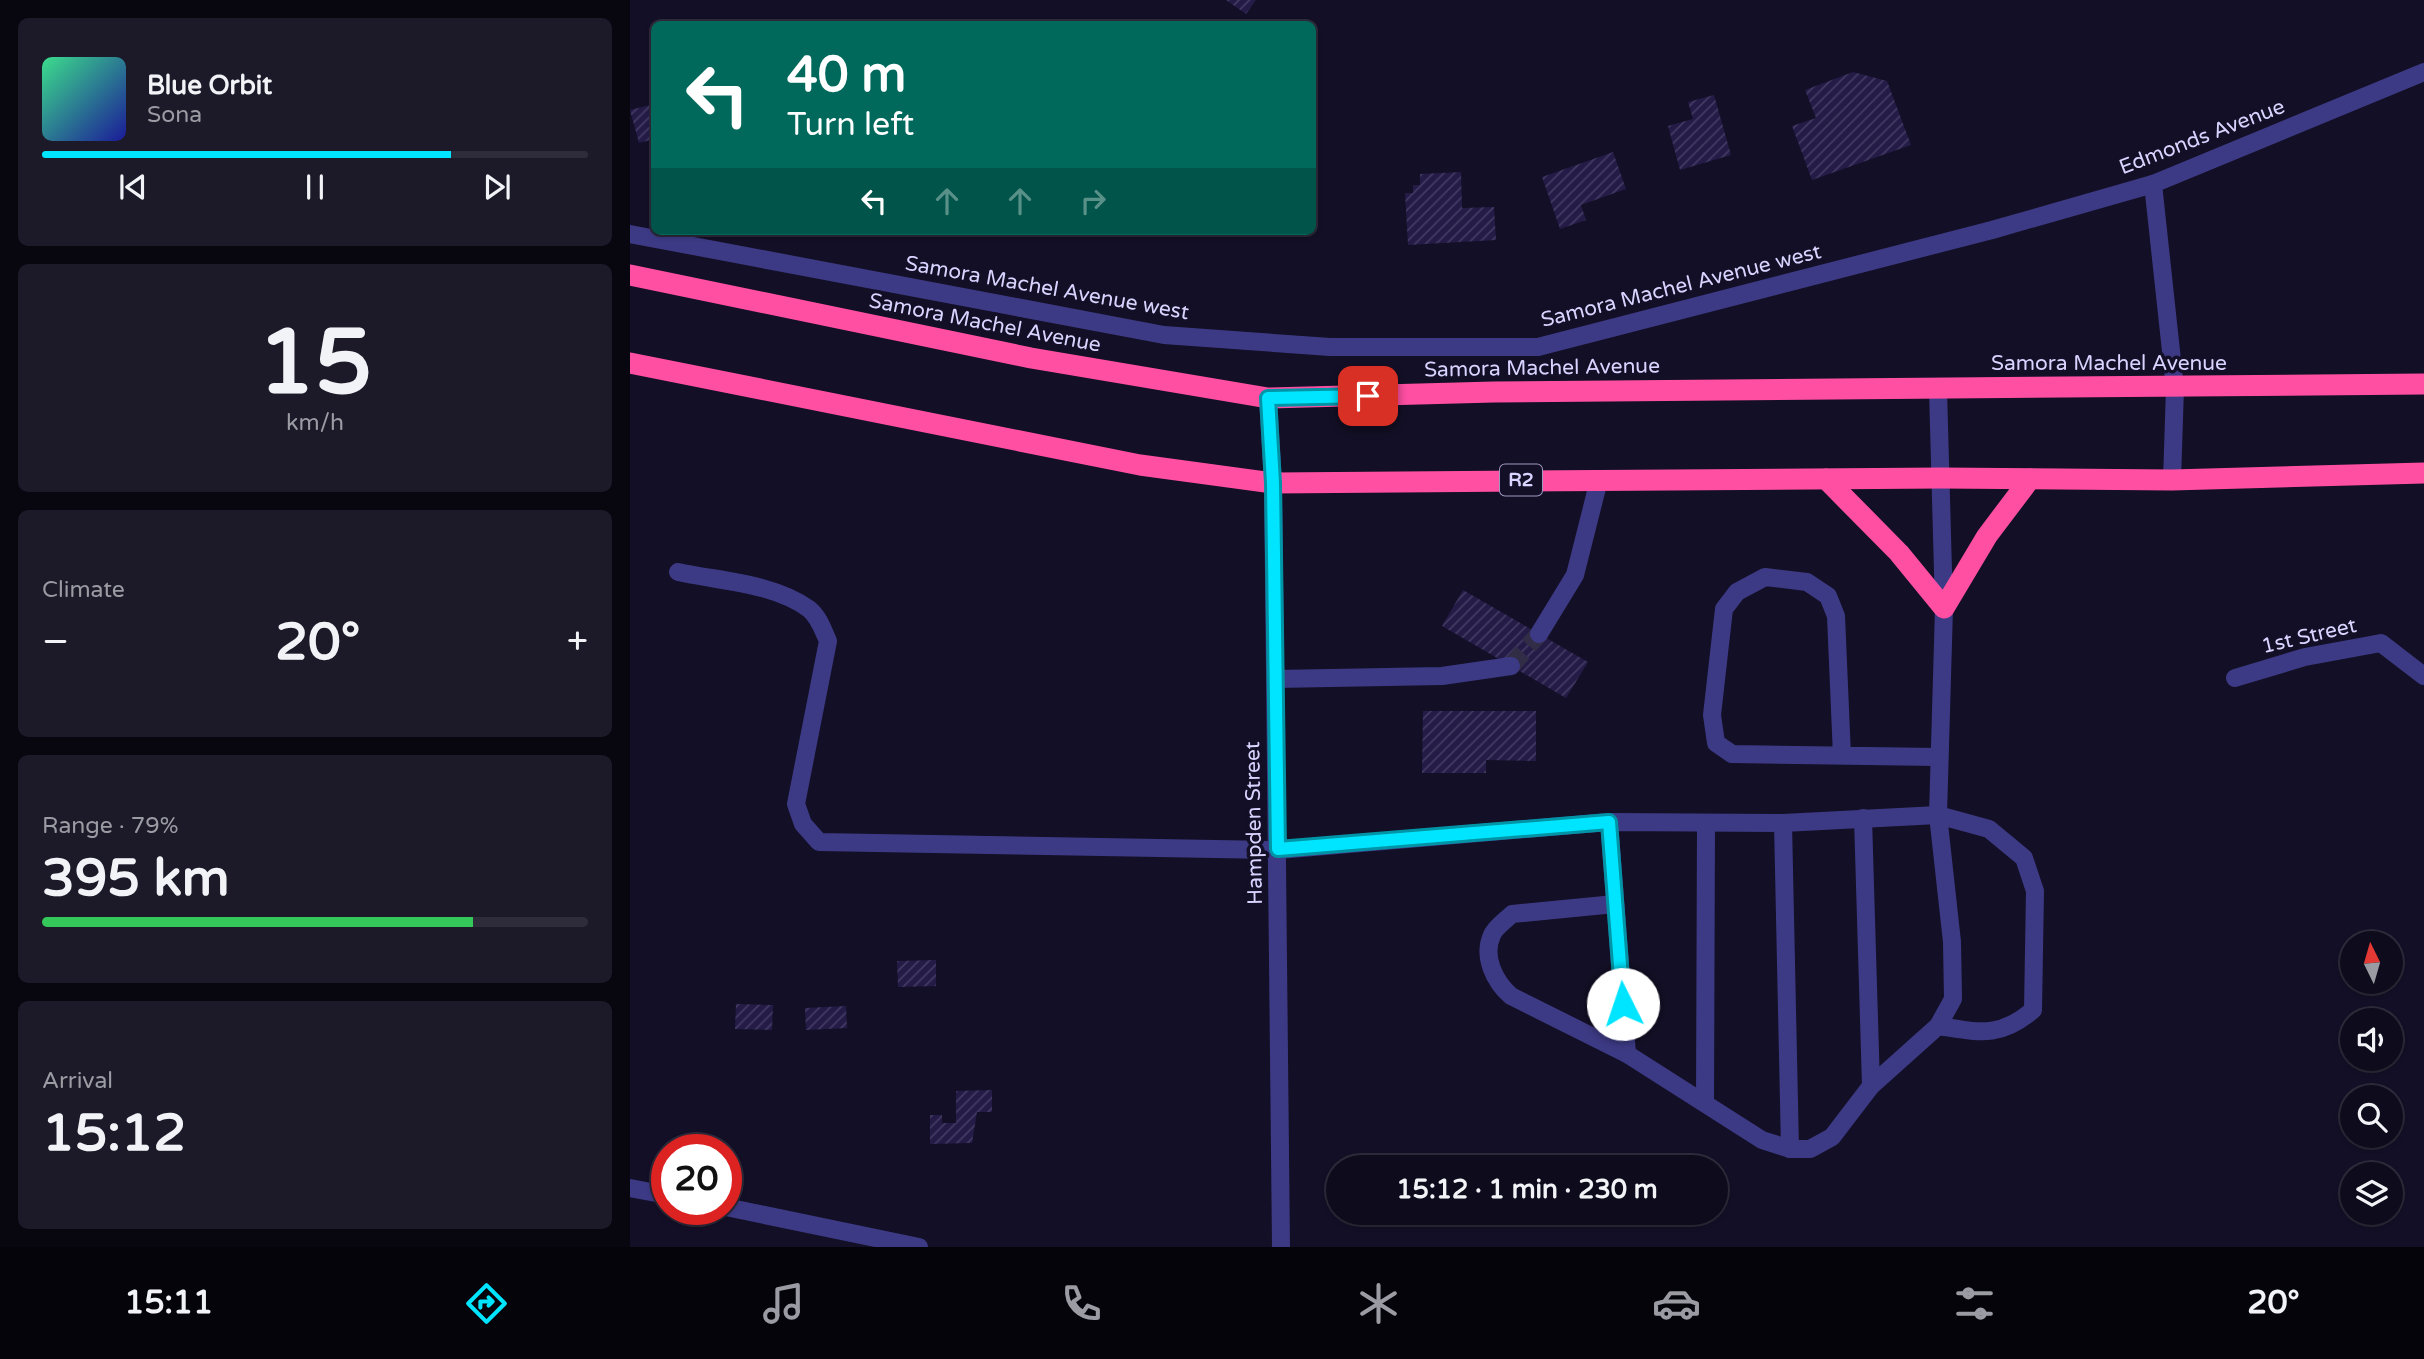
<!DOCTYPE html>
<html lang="en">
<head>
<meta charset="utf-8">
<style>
  :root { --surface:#0e0b1c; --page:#1c1929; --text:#f1f3f6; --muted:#9b9ba3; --line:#2e2b3b; --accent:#00e5ff }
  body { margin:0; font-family:"Varela Round",sans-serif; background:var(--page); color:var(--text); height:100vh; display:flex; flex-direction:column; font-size:26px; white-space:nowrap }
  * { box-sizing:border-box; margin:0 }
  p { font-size:23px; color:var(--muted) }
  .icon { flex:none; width:38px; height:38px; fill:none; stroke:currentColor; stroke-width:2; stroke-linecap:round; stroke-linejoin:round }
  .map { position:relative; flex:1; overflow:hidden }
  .details { display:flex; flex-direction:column; gap:18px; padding:18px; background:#08060f; width:630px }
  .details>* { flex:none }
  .top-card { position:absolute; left:21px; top:21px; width:665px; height:214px; border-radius:10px; box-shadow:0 2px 5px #0004,0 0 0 2px var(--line); background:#00695c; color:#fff; overflow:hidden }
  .needle { width:46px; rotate:355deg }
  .tools { position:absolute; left:1710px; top:931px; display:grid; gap:14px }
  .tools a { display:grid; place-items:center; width:63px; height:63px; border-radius:50%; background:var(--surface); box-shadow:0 2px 5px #0004,0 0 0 2px var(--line); font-size:35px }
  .speed { position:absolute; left:21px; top:1134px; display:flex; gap:14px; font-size:35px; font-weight:700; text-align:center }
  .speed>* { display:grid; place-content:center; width:91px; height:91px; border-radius:50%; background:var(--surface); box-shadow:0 2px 5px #0004,0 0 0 2px var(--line); line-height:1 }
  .speed .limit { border:10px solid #d22; background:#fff; color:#111 }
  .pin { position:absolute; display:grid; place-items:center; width:60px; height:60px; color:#fff; margin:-30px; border-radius:14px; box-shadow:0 4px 10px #0006 }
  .me { position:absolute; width:77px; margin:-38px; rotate:356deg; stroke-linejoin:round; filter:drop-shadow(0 0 5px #0008) }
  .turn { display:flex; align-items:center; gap:24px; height:147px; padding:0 21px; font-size:32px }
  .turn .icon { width:91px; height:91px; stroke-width:2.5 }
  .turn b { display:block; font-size:49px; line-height:60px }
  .lanes { display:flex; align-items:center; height:66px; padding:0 21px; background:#0003; justify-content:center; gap:35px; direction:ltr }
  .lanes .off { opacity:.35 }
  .big { font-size:52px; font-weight:700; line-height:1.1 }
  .details .card { flex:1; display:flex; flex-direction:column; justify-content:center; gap:10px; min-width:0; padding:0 24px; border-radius:10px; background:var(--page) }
  .details .dial { align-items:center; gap:0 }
  .dial b { font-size:91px; line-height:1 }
  .song { display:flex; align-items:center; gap:21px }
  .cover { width:84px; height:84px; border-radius:10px; background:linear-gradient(135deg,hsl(150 70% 55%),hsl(240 70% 35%)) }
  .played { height:7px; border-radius:4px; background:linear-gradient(90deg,var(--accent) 75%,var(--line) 75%) }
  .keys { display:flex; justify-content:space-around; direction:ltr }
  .heat { display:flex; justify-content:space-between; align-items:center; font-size:38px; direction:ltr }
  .charge { height:10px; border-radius:5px; background:linear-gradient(90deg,#34c759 79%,var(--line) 0) }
  .trip { position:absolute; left:696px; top:1155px; width:402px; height:70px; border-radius:35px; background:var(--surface); box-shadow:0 2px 5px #0004,0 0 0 2px var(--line); font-weight:700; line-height:70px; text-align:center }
  .tab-bar { display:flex; height:112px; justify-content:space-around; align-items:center; background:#06040b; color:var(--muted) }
  .tab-bar .icon { width:49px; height:49px }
  .tab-bar .active { color:var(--accent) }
  .tab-bar b { font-size:32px; color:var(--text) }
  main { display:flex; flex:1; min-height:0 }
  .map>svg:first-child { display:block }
  .building { fill:url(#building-hatch) }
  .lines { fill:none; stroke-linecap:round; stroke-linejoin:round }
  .minor-tunnel { stroke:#312d47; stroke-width:18; stroke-dasharray:18 9; stroke-linecap:butt }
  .minor { stroke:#3d3a85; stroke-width:18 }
  .highway { stroke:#ff4fa3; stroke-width:21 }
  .route-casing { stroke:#0095a6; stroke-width:18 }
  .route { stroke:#00e5ff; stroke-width:12 }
  .labels { text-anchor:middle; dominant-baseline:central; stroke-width:7; stroke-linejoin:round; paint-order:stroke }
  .shield { fill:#130f26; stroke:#9e99be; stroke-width:2 }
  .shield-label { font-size:19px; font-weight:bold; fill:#d9d4ff }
  .street-label { font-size:21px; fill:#d9d4ff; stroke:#130f26 }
</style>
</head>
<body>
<main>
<section class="details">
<div class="card">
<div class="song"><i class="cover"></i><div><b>Blue Orbit</b><p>Sona</p></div></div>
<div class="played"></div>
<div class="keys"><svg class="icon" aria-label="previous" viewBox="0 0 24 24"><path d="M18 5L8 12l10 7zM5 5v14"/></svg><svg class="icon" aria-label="pause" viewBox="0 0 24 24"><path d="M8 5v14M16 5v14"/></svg><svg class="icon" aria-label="next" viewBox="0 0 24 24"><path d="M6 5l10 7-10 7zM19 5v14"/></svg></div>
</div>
<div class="card dial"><b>15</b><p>km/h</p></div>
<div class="card"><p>Climate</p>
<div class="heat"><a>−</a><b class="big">20°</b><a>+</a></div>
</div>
<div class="card"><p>Range · 79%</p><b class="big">395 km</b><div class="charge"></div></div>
<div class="card"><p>Arrival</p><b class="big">15:12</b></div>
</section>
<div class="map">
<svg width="1794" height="1247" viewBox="0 0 1794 1247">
  <defs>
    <pattern id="building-hatch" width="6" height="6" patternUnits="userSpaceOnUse" patternTransform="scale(1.75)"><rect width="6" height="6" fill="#241b47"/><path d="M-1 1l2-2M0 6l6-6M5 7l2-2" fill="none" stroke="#433b63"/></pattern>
  </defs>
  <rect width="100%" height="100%" fill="#130f26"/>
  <g class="building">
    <polygon points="596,0 626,0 616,14"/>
    <polygon points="1223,72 1257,81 1281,145 1182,180 1162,126 1186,118 1175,90"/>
    <polygon points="1084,95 1101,155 1050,170 1038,126 1063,119 1058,102"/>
    <polygon points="24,104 24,139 9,143 0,110"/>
    <polygon points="983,152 996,189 951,205 956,220 930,229 912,177"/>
    <polygon points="831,172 832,208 864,207 866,240 778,245 775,193 783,193 783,185 790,185 790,174"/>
    <polygon points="518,231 551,231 550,237"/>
    <polygon points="833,590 958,662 936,698 812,626"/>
    <polygon points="793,711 906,711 906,761 856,760 856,773 792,773"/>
    <polygon points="306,960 306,986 268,987 267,961"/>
    <polygon points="106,1004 143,1005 142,1030 105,1029"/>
    <polygon points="216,1006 217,1028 176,1030 175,1008"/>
    <polygon points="362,1090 362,1112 347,1112 342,1143 300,1144 300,1115 312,1115 312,1123 326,1123 326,1091"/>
  </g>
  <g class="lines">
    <polyline class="minor-tunnel" points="881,666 909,634"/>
    <g class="minor">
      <polyline points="1523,184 1545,388 1542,480"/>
      <polyline points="0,234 534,335 700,347 908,347 1362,230 1523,184 1794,72"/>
      <polyline points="638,398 643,483 651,1247"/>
      <path d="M48 572C89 581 144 583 179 609 189 617 193 630 198 641L166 804 173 824 189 842 648 850 979 822 1153 823 1308 815 1314 608 1308 389"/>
      <polyline points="909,634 945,575 969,480"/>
      <polyline points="1605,678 1675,657 1751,643 1794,676"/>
      <polyline points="645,679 812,676 881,666"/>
      <polyline points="1212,756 1206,616 1198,596 1177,582 1135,577 1107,592 1094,609 1082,715 1086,743 1102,754 1307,757"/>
      <polyline points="1233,818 1241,1086"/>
      <path d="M979 822 997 1054 1132 1140 1160 1149H1180L1202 1137 1241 1086 1308 1026 1323 999 1322 942 1308 815 1359 829 1394 858 1405 891 1403 1010C1369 1039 1348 1032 1308 1026"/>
      <polyline points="1153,823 1160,1149"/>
      <path d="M985 904 882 914C876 920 865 927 862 935 852 957 865 982 881 996L997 1054"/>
      <polyline points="1075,1103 1076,823"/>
      <polyline points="0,1188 37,1195"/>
      <polyline points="96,1207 289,1247"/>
    </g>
    <g class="highway">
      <polyline points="0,275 401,358 638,398 864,392 1794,384"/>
      <polyline points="0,363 510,465 643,483 1311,478 1542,480 1794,473"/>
      <polyline points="1196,479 1269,553 1314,608 1357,536 1400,479"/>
    </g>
  </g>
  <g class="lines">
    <g class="route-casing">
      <polyline id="route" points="738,396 638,398 643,483 648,849 979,822 993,1004"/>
    </g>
    <use href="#route" class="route"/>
  </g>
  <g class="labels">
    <rect class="shield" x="870" y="464.5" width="42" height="31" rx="5"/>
    <g class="shield-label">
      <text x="891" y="480">R2</text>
    </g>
    <g class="street-label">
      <text transform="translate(1572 137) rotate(-21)">Edmonds Avenue</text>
      <text transform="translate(1051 286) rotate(-14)">Samora Machel Avenue west</text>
      <text transform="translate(417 288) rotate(10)">Samora Machel Avenue west</text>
      <text transform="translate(355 323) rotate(11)">Samora Machel Avenue</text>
      <text x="1479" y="363">Samora Machel Avenue</text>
      <text transform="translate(912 368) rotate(-1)">Samora Machel Avenue</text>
      <text transform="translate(1679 636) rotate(-13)">1st Street</text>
      <text transform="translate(624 823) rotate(-91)">Hampden Street</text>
    </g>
  </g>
</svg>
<div class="tools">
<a><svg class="needle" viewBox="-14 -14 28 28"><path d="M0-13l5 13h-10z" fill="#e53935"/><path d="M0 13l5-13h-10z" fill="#9b9ba3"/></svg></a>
<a><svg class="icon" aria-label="sound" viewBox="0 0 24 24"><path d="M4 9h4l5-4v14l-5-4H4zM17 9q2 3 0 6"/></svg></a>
<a><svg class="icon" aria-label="search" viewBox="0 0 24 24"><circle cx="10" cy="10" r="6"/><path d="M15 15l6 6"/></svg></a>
<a><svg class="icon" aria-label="layers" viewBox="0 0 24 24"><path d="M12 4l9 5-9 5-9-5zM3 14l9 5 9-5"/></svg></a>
</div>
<div class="speed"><div class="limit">20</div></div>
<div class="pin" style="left:738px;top:396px;background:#d93025"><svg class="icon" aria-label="arrive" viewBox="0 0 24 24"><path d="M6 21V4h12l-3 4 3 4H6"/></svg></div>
<svg class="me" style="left:993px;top:1004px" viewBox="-20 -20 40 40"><circle r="19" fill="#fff"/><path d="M0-13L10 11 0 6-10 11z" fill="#00e5ff"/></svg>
<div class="trip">15:12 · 1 min · 230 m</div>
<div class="top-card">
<div class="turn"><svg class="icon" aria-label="left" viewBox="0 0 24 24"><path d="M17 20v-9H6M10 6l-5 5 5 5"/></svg><div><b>40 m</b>Turn left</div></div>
<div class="lanes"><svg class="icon" aria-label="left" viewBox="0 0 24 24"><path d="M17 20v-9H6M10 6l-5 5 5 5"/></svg><svg class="icon off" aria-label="ahead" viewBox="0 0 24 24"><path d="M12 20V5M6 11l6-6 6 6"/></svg><svg class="icon off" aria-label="ahead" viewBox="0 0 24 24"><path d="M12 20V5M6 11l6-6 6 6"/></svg><svg class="icon off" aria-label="right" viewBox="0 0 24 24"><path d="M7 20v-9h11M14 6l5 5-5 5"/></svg></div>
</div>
</div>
</main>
<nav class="tab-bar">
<b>15:11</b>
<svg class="icon active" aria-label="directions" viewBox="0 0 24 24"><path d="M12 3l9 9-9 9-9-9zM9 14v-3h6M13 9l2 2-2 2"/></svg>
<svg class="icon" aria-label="music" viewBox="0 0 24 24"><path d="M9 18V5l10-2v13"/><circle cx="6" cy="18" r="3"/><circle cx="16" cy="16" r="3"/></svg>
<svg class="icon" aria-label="phone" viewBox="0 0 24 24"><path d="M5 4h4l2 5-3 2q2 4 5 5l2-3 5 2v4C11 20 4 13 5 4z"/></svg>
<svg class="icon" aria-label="climate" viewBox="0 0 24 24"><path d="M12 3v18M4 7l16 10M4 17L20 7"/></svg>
<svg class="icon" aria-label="car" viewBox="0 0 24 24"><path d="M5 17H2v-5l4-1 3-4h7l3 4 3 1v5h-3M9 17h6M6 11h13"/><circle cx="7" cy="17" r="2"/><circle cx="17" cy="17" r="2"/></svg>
<svg class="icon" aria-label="filters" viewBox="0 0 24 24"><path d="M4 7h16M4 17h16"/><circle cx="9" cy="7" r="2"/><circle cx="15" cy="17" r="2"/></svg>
<b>20°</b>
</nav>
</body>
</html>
